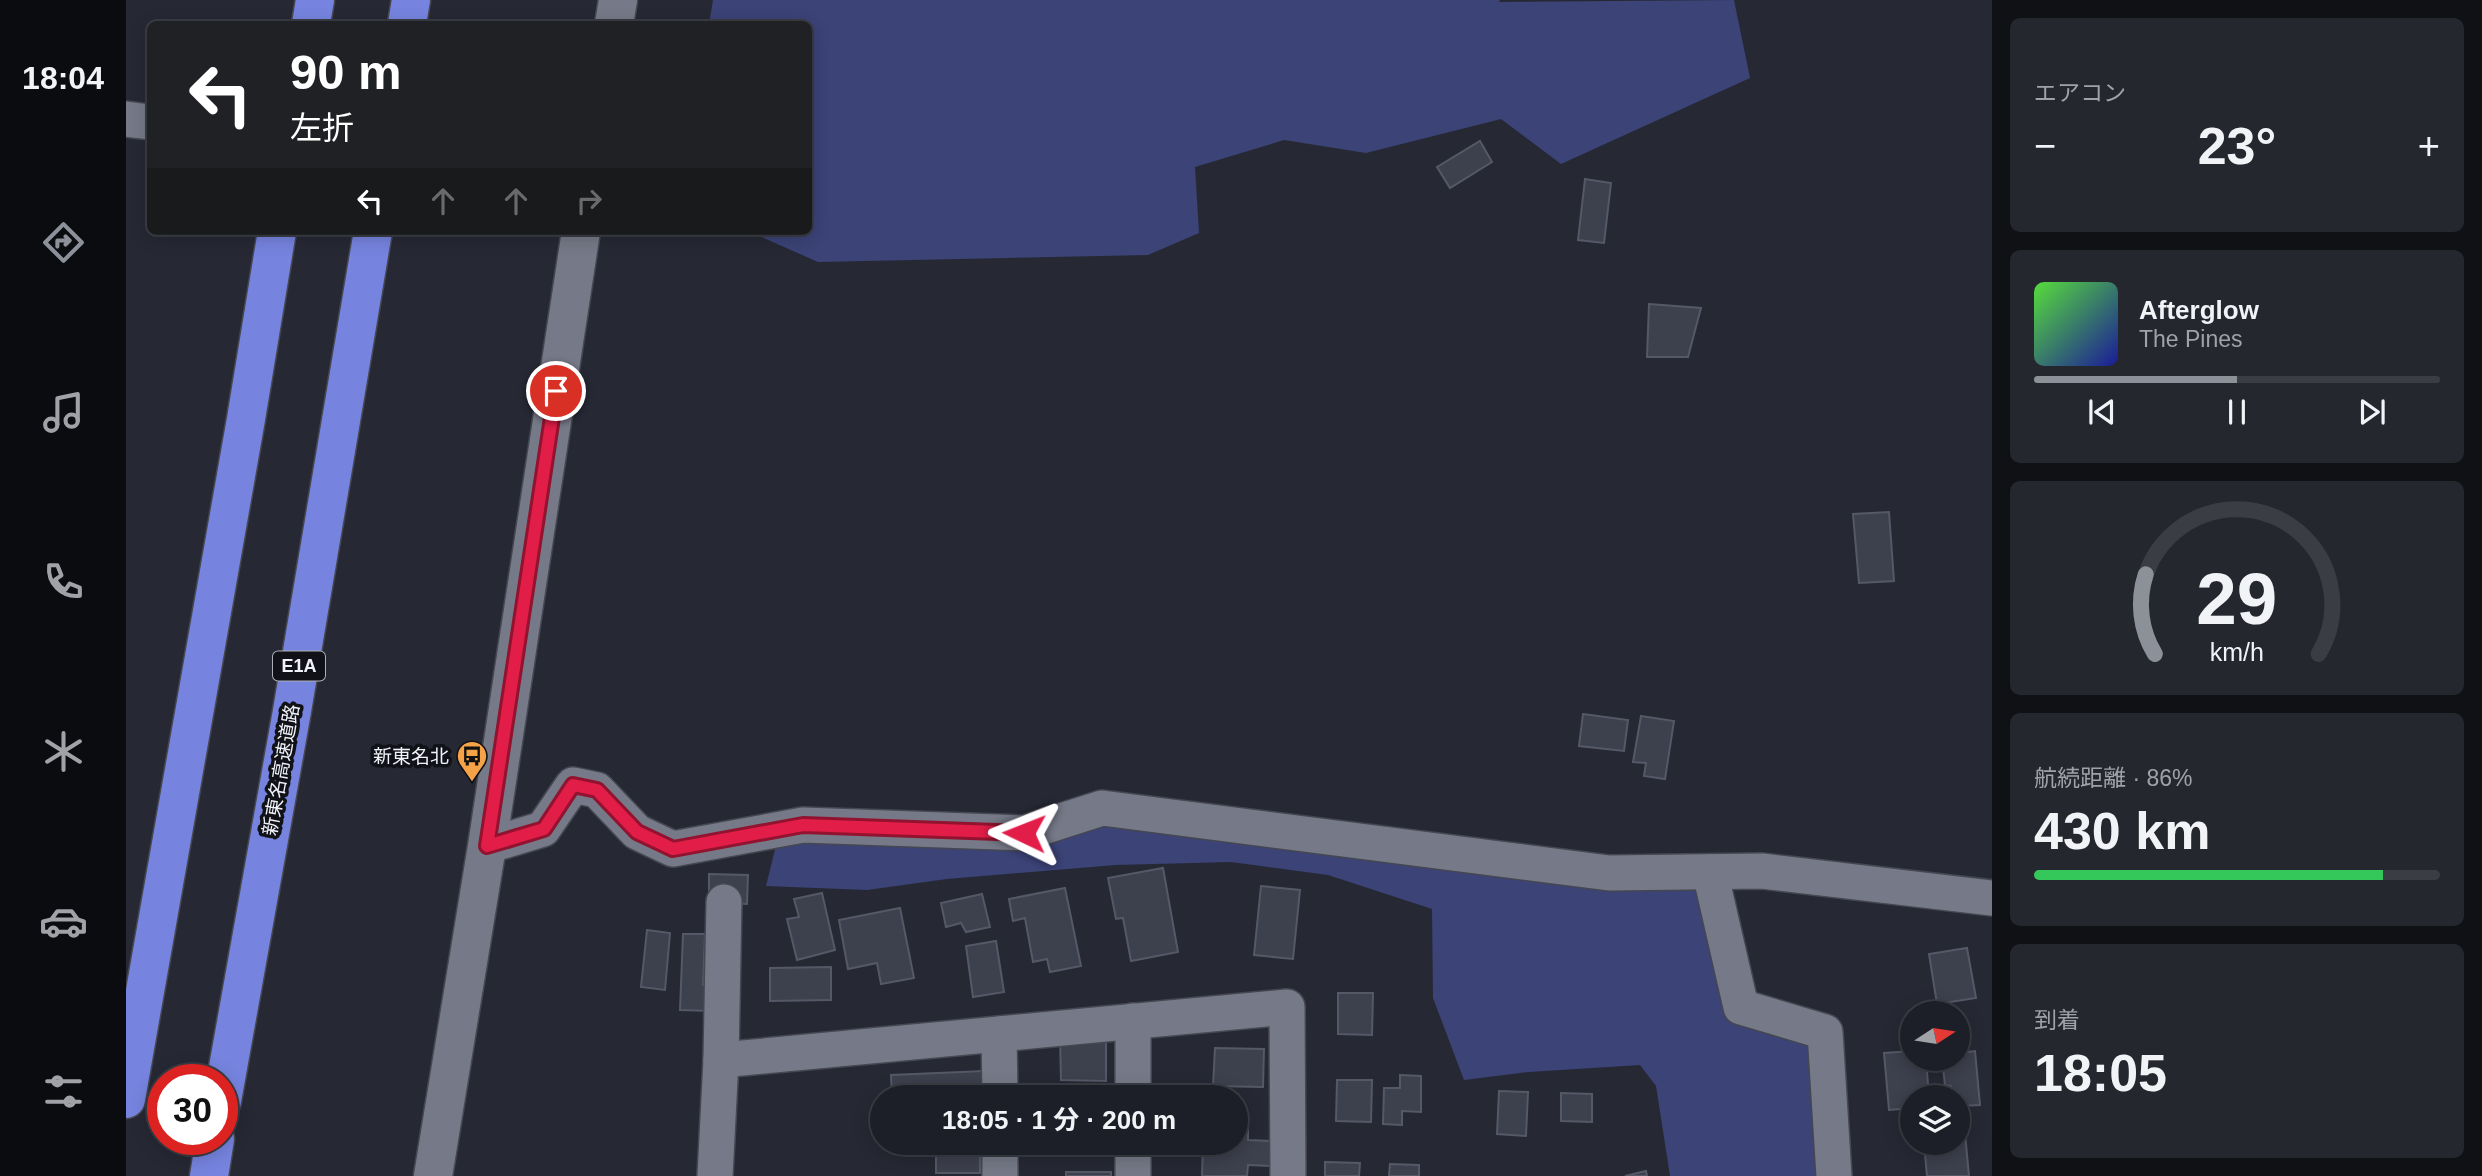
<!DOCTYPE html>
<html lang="ja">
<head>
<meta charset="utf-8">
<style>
  :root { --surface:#1c1f27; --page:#25272f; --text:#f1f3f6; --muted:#a0a2a7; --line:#3a3d44; --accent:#8c9099 }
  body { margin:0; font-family:Arial,"Noto Sans JP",sans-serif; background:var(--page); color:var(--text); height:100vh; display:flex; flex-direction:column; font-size:26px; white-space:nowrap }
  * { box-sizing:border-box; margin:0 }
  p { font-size:23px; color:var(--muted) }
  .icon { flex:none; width:38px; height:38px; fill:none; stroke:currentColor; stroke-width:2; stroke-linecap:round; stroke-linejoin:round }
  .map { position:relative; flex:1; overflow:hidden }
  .side { display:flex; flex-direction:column; gap:18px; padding:18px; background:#0f1115; width:490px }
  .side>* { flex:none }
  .top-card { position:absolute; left:21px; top:21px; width:665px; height:214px; border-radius:10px; box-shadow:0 4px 18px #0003,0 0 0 2px var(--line); background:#202124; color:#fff; overflow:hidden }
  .needle { width:46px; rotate:78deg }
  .fabs { position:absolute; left:1774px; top:1001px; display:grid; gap:14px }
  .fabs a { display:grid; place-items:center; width:70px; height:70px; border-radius:50%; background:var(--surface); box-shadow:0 4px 18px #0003,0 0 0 2px var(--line); font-size:35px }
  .speed { position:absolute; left:21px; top:1064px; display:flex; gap:14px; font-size:35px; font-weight:700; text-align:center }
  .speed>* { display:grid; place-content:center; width:91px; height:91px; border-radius:50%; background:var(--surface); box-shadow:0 4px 18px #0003,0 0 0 2px var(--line); line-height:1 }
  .speed .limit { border:10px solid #d22; background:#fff; color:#111 }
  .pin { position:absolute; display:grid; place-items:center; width:60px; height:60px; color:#fff; margin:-30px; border:4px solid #fff; border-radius:50%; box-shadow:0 2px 7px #0007 }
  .me { position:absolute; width:77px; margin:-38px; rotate:272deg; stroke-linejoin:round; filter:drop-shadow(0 0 5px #0008) }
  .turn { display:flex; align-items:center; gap:24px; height:147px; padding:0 28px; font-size:32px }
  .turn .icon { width:91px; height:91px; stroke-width:2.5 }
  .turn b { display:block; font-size:49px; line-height:60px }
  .lanes { display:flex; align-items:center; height:66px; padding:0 28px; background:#0003; justify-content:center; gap:35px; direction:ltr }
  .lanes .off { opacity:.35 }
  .big { font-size:52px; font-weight:700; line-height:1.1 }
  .side .widget { flex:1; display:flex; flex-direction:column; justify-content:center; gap:10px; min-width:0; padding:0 24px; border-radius:10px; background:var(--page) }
  .side .dial { align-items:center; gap:0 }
  .dial svg { height:182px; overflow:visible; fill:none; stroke:var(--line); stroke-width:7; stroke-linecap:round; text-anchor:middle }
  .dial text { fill:var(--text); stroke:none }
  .song { display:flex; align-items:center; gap:21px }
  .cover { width:84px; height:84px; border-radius:10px; background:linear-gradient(135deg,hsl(110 70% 55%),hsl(240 70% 35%)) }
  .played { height:7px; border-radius:4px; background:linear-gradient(90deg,var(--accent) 50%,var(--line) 50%) }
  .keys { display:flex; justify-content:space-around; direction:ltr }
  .heat { display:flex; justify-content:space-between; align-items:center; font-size:38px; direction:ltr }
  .charge { height:10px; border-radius:5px; background:linear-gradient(90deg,#34c759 86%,var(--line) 0) }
  .trip { position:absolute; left:744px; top:1085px; width:378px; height:70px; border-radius:35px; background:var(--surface); box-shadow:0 4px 18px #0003,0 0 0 2px var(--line); font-weight:700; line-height:70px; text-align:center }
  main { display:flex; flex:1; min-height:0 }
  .tabs { display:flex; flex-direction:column; width:126px; justify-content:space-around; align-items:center; background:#0b0c10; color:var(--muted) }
  .tabs .icon { width:49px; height:49px }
  .tabs .active { color:var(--accent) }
  .tabs b { font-size:32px; color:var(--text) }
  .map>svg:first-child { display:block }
  .green { fill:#3b4377 }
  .building { fill:#3d404d; stroke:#555866; stroke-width:2 }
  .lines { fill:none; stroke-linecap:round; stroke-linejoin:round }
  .street-casing { stroke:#454751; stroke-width:38 }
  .secondary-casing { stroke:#454751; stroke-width:41 }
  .highway-casing { stroke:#454751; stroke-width:41 }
  .street { stroke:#767a88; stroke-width:35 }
  .secondary { stroke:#767a88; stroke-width:38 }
  .highway { stroke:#7684df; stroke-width:38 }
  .route-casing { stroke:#92132f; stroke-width:18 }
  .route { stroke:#e11d48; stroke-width:12 }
  .labels { text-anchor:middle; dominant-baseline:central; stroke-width:7; stroke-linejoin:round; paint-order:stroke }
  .shield { fill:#101217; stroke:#adafb5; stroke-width:2 }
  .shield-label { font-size:18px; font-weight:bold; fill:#f0f2f9 }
  .poi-label { font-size:19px; fill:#f0f2f9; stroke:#101217; text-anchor:end }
  .street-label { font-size:19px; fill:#f0f2f9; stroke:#101217 }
</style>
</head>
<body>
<main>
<nav class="tabs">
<b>18:04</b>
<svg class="icon active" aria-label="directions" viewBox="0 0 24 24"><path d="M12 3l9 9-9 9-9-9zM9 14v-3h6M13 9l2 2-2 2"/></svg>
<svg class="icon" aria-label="music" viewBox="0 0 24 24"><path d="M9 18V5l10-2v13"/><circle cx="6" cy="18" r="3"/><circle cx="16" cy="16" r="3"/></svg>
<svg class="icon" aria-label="phone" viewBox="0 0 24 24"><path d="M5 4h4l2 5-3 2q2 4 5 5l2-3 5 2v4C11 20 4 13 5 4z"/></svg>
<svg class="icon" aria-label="climate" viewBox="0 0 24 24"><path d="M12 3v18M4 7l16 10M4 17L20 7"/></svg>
<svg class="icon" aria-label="car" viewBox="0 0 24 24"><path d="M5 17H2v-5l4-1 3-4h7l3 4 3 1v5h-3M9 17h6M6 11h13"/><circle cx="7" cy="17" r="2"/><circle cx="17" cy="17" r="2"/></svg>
<svg class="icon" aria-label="filters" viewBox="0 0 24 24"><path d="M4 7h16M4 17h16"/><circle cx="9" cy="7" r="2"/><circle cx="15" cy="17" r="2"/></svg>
</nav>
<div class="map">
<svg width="1866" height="1176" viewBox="0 0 1866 1176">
  <rect width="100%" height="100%" fill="#262934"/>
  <g class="green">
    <polygon points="587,0 1374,0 1373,2 1608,0 1624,78 1435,164 1375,119 1240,153 1158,140 1069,167 1073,233 1022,255 692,262 622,231 682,231 682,24 583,24"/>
    <polygon points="974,821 1573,872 1621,1014 1699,1032 1694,1176 1544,1176 1530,1086 1514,1065 1403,1072 1338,1080 1307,998 1306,909 1202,875 1105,862 990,865 821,879 741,890 640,886 654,829"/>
  </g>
  <g class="building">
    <polygon points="1354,141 1366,162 1324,188 1311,167"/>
    <polygon points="1459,179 1485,183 1478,243 1452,240"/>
    <polygon points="1523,304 1575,308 1562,357 1521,357"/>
    <polygon points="1763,512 1768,581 1733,583 1727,514"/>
    <polygon points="1457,714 1502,720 1498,751 1453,746"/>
    <polygon points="1515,716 1548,721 1539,779 1518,776 1520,763 1507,762"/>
    <polygon points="1037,868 1052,952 1005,961 997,918 990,919 982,878"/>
    <polygon points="583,874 622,875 621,904 583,902"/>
    <polygon points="1135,886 1174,890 1167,959 1128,955"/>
    <polygon points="939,888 955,966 924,972 921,959 907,962 899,918 887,921 883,899"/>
    <polygon points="696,893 709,950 671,960 661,919 673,917 668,899"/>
    <polygon points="856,894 864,927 840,932 835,923 820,927 815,903"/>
    <polygon points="774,908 788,978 755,984 751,963 722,969 713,920"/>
    <polygon points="521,930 544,933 539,990 515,987"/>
    <polygon points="557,934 579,934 577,985 587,986 586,1011 554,1010"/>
    <polygon points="870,941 878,992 847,997 840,946"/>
    <polygon points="1841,948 1850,998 1811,1004 1803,954"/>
    <polygon points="705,967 705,1000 644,1001 644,968"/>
    <polygon points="1212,993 1247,993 1246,1035 1212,1034"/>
    <polygon points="934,1037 980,1037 980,1081 935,1080"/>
    <polygon points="1089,1048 1138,1049 1137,1087 1087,1086"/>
    <polygon points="1787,1051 1787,1059 1800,1059 1803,1097 1787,1097 1787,1108 1763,1110 1758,1053"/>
    <polygon points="1849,1051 1854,1105 1832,1106 1832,1097 1827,1097 1825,1086 1819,1085 1816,1059 1832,1059 1832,1053"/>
    <polygon points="858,1071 859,1097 766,1097 765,1075"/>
    <polygon points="1274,1075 1295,1076 1295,1112 1276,1111 1276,1125 1257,1124 1258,1088 1274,1088"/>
    <polygon points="1211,1080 1246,1080 1245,1122 1210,1121"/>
    <polygon points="1373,1091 1402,1092 1400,1136 1371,1134"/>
    <polygon points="1435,1093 1466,1094 1466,1122 1435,1121"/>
    <polygon points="1110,1127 1122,1129 1122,1140 1147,1141 1147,1166 1122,1165 1121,1176 1076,1176 1077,1143 1110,1143"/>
    <polygon points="1839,1133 1843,1176 1801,1176 1798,1143 1832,1143 1832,1134"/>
    <rect x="810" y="1143" width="44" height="30"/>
    <rect x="903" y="1143" width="71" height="9"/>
    <polygon points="1199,1162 1234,1163 1233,1176 1199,1176"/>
    <polygon points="1264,1164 1293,1165 1293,1176 1263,1176"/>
    <polygon points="1520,1171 1521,1176 1499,1176"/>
    <rect x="940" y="1172" width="45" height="4"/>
  </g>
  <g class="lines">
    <g class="street-casing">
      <g id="street">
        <polyline points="0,119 24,122"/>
        <polyline points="361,846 417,829 447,785 471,790 511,832 547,849 677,825 898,833 976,808 1483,873 1636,871 1866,898"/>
        <polyline points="1584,872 1615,1007 1699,1032 1708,1176"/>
        <polyline points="873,1034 874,1097"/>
        <polyline points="595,1060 1161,1007 1162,1176"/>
        <polyline points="1007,1097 1007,1021"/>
        <polyline points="874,1143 874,1176"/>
        <polyline points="589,1176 595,1060 598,902"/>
        <polyline points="1007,1176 1007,1143"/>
      </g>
    </g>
    <g class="secondary-casing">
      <g id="secondary">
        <polyline points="488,24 492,0"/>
        <polyline points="307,1176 361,846 455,231"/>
      </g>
    </g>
    <g class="highway-casing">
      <g id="highway">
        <polyline points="185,24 189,0"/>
        <polyline points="281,24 285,0"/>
        <polyline points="0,1099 120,419 151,231"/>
        <polyline points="96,1101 166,711 247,231"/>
        <polyline points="83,1176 89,1139"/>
      </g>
    </g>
    <use href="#street" class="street"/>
    <use href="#secondary" class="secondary"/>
    <use href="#highway" class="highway"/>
  </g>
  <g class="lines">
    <g class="route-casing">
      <polyline id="route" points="430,391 361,846 418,829 447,785 471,790 511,832 547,849 677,825 898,833"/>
    </g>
    <use href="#route" class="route"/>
  </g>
  <defs>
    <g id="bus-pin" transform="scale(1.575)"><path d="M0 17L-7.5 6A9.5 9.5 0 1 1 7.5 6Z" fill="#f6a246" stroke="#101217"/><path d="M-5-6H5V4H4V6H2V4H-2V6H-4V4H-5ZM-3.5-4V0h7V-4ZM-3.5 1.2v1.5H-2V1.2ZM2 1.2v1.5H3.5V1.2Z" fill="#111"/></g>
  </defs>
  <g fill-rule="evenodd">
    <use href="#bus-pin" x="346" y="756"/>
  </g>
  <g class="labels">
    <rect class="shield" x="147" y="651.5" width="52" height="29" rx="5"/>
    <g class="shield-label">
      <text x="173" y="666">E1A</text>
    </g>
    <g class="poi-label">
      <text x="323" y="756">新東名北</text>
    </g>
    <g class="street-label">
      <text transform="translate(155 770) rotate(-80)">新東名高速道路</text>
    </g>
  </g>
</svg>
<div class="fabs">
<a><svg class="needle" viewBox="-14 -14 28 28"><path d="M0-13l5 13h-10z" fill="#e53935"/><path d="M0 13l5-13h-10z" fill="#a0a2a7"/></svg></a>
<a><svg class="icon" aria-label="layers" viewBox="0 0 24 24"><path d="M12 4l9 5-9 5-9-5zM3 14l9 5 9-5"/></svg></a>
</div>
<div class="speed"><div class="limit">30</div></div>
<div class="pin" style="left:430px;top:391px;background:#d93025"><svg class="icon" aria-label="arrive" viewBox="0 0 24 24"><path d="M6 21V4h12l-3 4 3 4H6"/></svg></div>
<svg class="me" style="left:898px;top:833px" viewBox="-20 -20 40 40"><path d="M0-17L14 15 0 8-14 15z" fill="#e11d48" stroke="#fff" stroke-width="4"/></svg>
<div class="trip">18:05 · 1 分 · 200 m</div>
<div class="top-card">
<div class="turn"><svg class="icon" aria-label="left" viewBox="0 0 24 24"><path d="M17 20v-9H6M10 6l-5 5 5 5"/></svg><div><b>90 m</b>左折</div></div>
<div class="lanes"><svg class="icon" aria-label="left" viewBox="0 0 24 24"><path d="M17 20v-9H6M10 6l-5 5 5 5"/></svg><svg class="icon off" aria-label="ahead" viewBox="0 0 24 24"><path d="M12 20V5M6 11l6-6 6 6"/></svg><svg class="icon off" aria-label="ahead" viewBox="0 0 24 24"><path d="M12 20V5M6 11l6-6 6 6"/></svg><svg class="icon off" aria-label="right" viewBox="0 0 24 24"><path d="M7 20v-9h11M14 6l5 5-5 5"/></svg></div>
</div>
</div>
<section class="side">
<div class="widget"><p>エアコン</p>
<div class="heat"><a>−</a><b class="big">23°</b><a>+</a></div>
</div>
<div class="widget">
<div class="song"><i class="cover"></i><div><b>Afterglow</b><p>The Pines</p></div></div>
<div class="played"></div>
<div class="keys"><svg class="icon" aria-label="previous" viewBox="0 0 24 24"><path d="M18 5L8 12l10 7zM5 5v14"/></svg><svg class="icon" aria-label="pause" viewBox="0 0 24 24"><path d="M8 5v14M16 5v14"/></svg><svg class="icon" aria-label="next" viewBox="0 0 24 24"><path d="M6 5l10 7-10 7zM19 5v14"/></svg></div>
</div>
<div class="widget dial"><svg viewBox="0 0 100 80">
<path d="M14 69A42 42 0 1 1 86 69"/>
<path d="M14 69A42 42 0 0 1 10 34" stroke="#8c9099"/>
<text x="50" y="56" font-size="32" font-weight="700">29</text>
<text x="50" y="72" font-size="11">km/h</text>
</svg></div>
<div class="widget"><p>航続距離 · 86%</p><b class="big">430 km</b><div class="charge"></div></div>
<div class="widget"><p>到着</p><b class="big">18:05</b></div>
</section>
</main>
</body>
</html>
